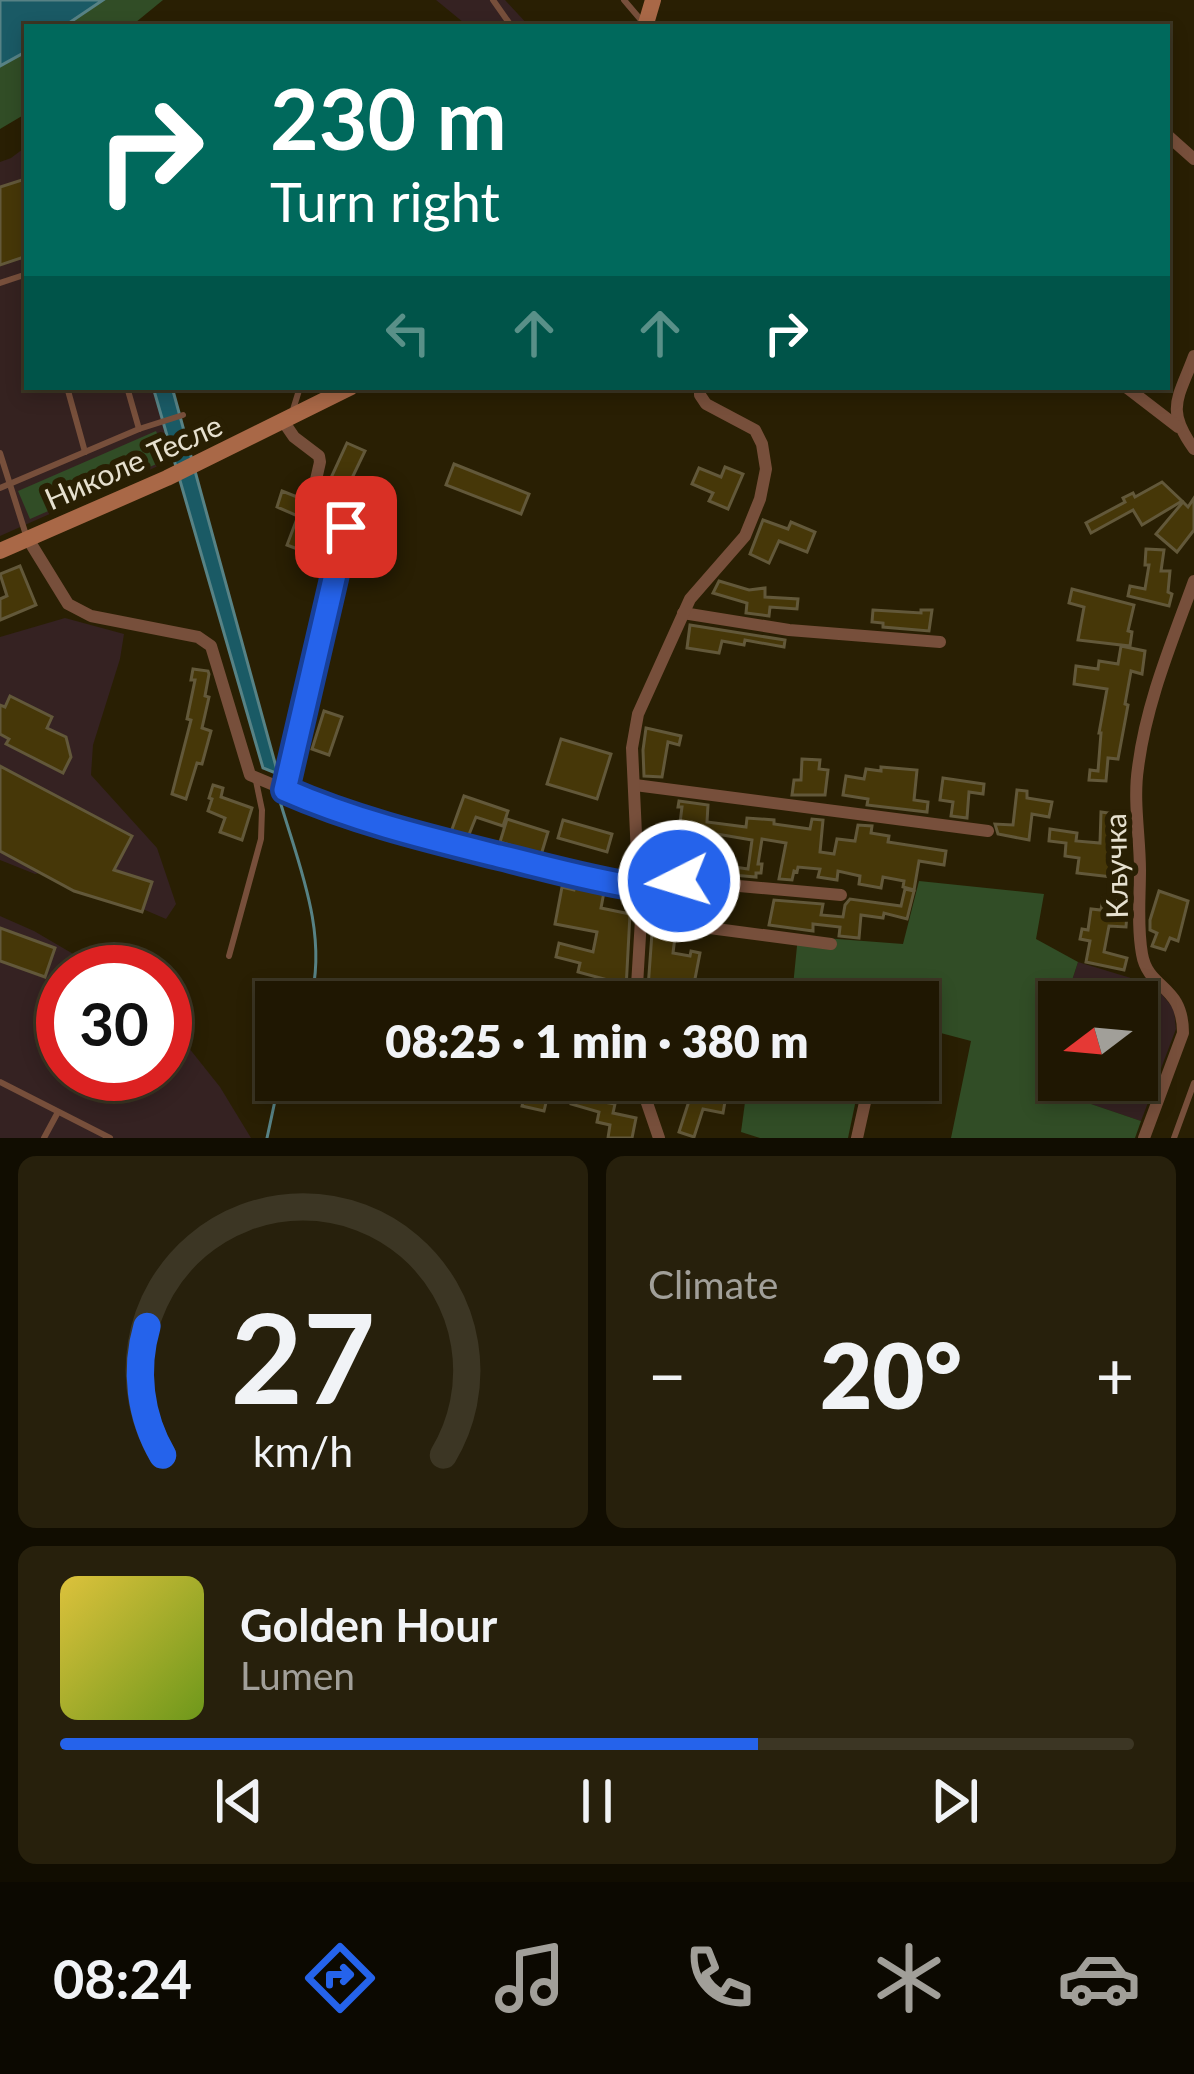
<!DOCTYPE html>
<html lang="en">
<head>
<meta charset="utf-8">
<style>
  :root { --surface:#1f1702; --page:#27200c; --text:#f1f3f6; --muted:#a19f99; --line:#3c3624; --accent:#2563eb }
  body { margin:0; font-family:Lato,sans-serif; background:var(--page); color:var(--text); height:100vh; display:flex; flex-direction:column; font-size:45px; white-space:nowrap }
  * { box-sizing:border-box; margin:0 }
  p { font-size:39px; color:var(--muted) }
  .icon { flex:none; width:66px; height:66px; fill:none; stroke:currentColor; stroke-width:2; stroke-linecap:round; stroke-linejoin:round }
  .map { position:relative; height:1138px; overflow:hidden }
  .side { display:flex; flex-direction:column; gap:18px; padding:18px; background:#110d01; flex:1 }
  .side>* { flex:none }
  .top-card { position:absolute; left:24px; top:24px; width:1146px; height:366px; border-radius:0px; box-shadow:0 6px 18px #0003,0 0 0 3px var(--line); background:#00695c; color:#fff; overflow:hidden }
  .needle { width:78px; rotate:254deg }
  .controls { position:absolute; left:1038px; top:981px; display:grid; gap:24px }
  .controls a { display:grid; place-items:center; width:120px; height:120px; border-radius:0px; background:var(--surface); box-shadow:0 6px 18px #0003,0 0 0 3px var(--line); font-size:60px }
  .speed { position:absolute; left:36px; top:945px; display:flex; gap:24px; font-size:60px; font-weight:700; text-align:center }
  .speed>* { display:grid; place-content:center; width:156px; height:156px; border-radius:50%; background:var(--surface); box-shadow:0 6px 18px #0003,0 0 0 3px var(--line); line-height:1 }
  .speed .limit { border:18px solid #d22; background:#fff; color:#111 }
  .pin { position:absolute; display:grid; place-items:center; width:102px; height:102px; color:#fff; margin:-51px; border-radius:24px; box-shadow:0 6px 18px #0006 }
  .me { position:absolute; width:132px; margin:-66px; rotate:265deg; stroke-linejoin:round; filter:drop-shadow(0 0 9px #0008) }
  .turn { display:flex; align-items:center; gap:42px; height:252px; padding:0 48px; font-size:54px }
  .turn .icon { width:156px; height:156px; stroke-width:2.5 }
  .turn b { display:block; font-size:84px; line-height:102px }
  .lanes { display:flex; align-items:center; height:114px; padding:0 48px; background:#0003; justify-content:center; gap:60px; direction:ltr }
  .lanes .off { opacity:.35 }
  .big { font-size:90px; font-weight:800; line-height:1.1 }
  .side .card { flex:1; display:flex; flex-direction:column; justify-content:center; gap:18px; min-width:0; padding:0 42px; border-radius:18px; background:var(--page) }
  .side .dial { align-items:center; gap:0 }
  .dial svg { height:312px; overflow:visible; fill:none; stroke:var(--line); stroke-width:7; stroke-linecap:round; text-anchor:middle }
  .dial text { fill:var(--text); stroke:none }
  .song { display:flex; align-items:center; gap:36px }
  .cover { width:144px; height:144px; border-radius:18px; background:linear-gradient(135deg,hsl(50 70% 55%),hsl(80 70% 35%)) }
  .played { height:12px; border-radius:6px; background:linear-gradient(90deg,var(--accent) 65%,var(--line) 65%) }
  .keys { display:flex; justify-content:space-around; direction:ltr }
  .heat { display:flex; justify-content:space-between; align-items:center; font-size:66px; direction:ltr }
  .side .tiles { flex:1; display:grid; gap:18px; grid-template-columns:1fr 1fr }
  .card:last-child { grid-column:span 2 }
  .trip { position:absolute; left:255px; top:981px; width:684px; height:120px; border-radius:0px; background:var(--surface); box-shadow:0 6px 18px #0003,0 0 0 3px var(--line); font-weight:800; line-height:120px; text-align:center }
  .dock { display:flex; height:192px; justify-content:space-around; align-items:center; background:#0c0901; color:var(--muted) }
  .dock .icon { width:84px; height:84px }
  .dock .selected { color:var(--accent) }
  .dock b { font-size:54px; color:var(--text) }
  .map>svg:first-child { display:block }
  .commercial { fill:#352220 }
  .industrial { fill:#352222 }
  .green { fill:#314d26 }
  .water { fill:#1a5a65; stroke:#578285; stroke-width:3 }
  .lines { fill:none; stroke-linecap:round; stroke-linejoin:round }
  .stream { stroke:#578285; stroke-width:3 }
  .building { fill:#463708; stroke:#62583a; stroke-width:3 }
  .lane { stroke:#774f3b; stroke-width:6 }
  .street { stroke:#774f3b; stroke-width:12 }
  .secondary { stroke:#a96847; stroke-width:16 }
  .route-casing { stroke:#184099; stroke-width:30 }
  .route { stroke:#2563eb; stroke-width:21 }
  .labels { text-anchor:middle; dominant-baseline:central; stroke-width:12; stroke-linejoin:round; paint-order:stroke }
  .street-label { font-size:30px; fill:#e6e0cf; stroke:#291f03 }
</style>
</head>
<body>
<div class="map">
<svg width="1194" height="1138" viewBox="0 0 1194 1138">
  <rect width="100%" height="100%" fill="#291f03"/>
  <polygon class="commercial" points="27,146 27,387 153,387 174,459 0,536 0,162 11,158"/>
  <g class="industrial">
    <polygon points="436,0 505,0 530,27 469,27"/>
    <polygon points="65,618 124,634 120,659 93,745 91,775 157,848 176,904 166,919 52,870 35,874 0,860 0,637"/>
    <polygon points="0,916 34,931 104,972 63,972 63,1074 165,1074 165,1018 220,1087 251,1138 0,1138"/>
    <polygon points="1078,962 1154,985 1174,1009 1176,1029 1141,1121 1037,1086 1059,1019 1059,1080 1137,1080 1137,1002 1065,1002"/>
  </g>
  <g class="green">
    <polygon points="103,0 163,0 130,27 63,27"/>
    <polygon points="27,51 27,113 0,129 0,66"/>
    <polygon points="156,431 168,459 30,519 18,491"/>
    <polygon points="919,881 1044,894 1036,939 1078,962 1065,1002 1059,1002 1059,1019 1038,1086 1141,1121 1135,1138 951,1138 971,1041 918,1027 918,993 880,990 877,1002 758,1002 760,991 792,996 798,936 903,944"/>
    <polygon points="748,1080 860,1080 848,1138 760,1138 741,1132"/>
  </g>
  <g class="water">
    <polygon points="0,0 103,0 63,27 27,27 27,51 0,66"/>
    <polygon points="153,387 172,387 278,774 263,768"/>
  </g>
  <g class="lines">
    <g class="stream">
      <path d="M279 798C298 863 329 934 310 1002"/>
      <polyline points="267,1138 276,1096 283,1080"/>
    </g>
  </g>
  <g class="building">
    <polygon points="25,179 27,256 0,265 0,187"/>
    <polygon points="347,443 365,451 341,501 325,491"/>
    <polygon points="454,464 529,494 521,514 446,485"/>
    <polygon points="725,467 743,474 728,509 709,501 713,493 692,484 699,468 721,477"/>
    <polygon points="1162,482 1182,501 1142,525 1133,510 1091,533 1086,523 1125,502 1123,498 1133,493 1135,497"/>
    <polygon points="282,491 305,500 314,509 309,525 315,527 311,540 328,545 325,567 308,561 311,554 287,545 298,516 277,507"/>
    <polygon points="1194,498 1194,530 1177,552 1156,534 1183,502 1188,507"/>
    <polygon points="763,520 788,529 791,522 815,532 807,552 779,541 769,563 750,554"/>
    <polygon points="1146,549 1164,550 1161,571 1170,571 1168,592 1172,594 1169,606 1128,596 1130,586 1145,589 1149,565 1145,565"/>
    <polygon points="20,566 36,605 0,620 0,599 7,596 0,574"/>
    <polygon points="719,581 749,590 765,588 765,597 798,599 797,609 770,607 769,616 746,613 747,603 713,593"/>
    <polygon points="1072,589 1134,605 1128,631 1132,632 1130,646 1078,640 1084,607 1069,603"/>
    <polygon points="873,610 921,613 921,610 932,610 929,631 883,627 883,623 872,622"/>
    <polygon points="690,625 785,640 784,647 745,640 744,645 722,641 719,653 687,648"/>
    <polygon points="1121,646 1145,651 1142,674 1131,671 1125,704 1128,705 1126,716 1118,759 1108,758 1106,781 1089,780 1090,770 1098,771 1101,733 1099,733 1107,689 1074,684 1076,666 1098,669 1099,661 1118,664"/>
    <polygon points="193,669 208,671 209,674 205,696 209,697 202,728 211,731 202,764 197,763 186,799 172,794 191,720 187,719 195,680 191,680"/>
    <polygon points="10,696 52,717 47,728 66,737 71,757 63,773 6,744 9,739 0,734 0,705 5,707"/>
    <polygon points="324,711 342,717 329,755 312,749"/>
    <polygon points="646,728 681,736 679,745 668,742 662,777 644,776 643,750"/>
    <polygon points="561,739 611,754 597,799 547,784"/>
    <polygon points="802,759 820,760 819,769 828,770 825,795 792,795 794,780 801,780"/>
    <polygon points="0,766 132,836 114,870 152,882 142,912 74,891 0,851"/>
    <polygon points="881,767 917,770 914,800 928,802 927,812 867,805 868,799 843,795 846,776 864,779 866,769 881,771"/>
    <polygon points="943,778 984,784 983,794 969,792 967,818 951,816 953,802 940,800"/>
    <polygon points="213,785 223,788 221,797 252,808 242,840 220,832 225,818 208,811 212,799 209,798"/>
    <polygon points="1017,790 1027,791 1027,798 1052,802 1049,817 1032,814 1029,840 998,834 995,824 1013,825"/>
    <polygon points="464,796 508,811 503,826 476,817 468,837 451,832"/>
    <polygon points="679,801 708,805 707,822 746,827 747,818 774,820 774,824 810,829 812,819 823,820 820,852 834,854 837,839 855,841 858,825 872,826 871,833 889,836 888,842 946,851 944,865 919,861 914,890 903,887 904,881 883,877 881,888 859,884 860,876 838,871 837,880 818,877 820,869 798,867 797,872 794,871 792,880 779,879 786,843 762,839 758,864 762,864 761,873 756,873 756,877 732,875 734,867 748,869 752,840 693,830 688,862 661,855 666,829 679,831 682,807 678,807"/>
    <polygon points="1101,812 1124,815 1121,878 1077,873 1079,858 1065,856 1066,843 1049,841 1050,829 1077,833 1076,841 1100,843"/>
    <polygon points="507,819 548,832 541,855 500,842"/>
    <polygon points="563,820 612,834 607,852 558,838"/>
    <polygon points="575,886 604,892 601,908 630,914 626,989 623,991 606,987 608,980 578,972 580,963 556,957 559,943 593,952 597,932 555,924 562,887 574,890"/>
    <polygon points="658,889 700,893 699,902 726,906 724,919 700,916 701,913 681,909 681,913 655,910"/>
    <polygon points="905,889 914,891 907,919 884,913 883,918 861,915 859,938 839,936 840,927 813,924 813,931 769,925 774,900 823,904 821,915 843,917 845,905 850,899 901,906"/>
    <polygon points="1159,891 1188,901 1178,941 1170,938 1165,950 1152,946 1157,933 1150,930 1150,920"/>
    <polygon points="1103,898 1118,900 1117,911 1127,913 1126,927 1109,926 1104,952 1127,958 1124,970 1086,962 1090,941 1080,939 1082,929 1088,930 1091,909 1101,910"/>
    <polygon points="0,928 55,948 45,977 0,961"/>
    <polygon points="652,933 675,937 673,953 690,956 691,951 700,953 694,984 703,986 700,1002 666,995 665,1002 647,1002"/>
    <polygon points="528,1080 607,1080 604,1102 615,1104 613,1113 636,1118 632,1138 608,1138 610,1125 597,1122 599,1112 571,1104 573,1090 551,1082 544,1111 522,1106"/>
    <polygon points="700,1080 716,1080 711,1093 726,1096 723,1113 703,1109 694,1137 679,1132 689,1101 679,1098 683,1086 696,1091"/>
  </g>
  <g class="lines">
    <g class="lane">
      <polyline points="493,0 512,27"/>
      <polyline points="624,0 641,20"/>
      <polyline points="0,283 27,274"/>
      <polyline points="67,387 85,452"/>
      <polyline points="127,387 139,429"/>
      <polyline points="292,413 300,387"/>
      <polyline points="0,453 26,535"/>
      <polyline points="0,488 139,429 183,415"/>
      <polyline points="229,956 261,839 262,810 256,781"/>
      <polyline points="0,1082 110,1138"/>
      <polyline points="44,1138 58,1112"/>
      <polyline points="1174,1138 1194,1083"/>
    </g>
    <g class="street">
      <polyline points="1167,135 1194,159"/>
      <path d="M1194 356C1178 399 1165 409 1194 449"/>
      <polyline points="1126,387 1178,427"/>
      <path d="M283 421 294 437 319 456 320 462 313 493C323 509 341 505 346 527L285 790"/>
      <path d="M28 539 68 604 91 616 198 637 211 646 250 775C334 812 420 836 508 858 551 869 593 880 636 887L641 919 636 1002"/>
      <polyline points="683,613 789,630 940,642"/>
      <polyline points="635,785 988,831"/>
      <polyline points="638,877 841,895"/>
      <polyline points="636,887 638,877 632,748 638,714 690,599 745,536 760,499 766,469 762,444 755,430 706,404 700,395 700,387"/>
      <polyline points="641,919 831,944"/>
      <polyline points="643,1080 646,1100 659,1138"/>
      <polyline points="857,1138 870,1080"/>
      <path d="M1144 1138 1183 1033C1183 984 1148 990 1142 954 1137 926 1140 898 1140 870 1140 837 1133 801 1138 768 1146 703 1172 642 1194 581"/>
    </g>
    <g class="secondary">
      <polyline points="645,27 653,0"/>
      <polyline points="0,551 167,478 351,387"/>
    </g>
  </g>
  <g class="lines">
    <g class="route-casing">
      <path id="route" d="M346 527 285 790C353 820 427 838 499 856 545 867 590 880 636 887L638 877 679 881"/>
    </g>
    <use href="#route" class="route"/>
  </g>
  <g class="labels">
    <g class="street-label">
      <text transform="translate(133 461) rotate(-24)">Николе Тесле</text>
      <text transform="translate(1115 866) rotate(-91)">Кључка</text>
    </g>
  </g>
</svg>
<div class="controls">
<a><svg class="needle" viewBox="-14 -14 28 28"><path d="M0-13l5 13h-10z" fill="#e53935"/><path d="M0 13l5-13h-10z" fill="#a19f99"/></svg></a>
</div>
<div class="speed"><div class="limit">30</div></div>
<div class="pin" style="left:346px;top:527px;background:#d93025"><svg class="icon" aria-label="arrive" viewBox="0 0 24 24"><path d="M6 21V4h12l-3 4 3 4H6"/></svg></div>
<svg class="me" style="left:679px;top:881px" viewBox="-20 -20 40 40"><circle r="17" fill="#2563eb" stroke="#fff" stroke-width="3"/><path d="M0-11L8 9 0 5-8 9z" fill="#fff"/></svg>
<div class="trip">08:25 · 1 min · 380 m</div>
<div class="top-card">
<div class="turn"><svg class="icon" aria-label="right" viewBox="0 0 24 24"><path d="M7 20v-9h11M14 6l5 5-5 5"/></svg><div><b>230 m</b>Turn right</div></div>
<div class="lanes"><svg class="icon off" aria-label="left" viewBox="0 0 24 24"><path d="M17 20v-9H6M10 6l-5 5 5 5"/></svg><svg class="icon off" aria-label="ahead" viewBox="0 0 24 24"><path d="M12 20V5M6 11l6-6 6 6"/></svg><svg class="icon off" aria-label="ahead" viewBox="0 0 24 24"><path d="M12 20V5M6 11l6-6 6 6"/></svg><svg class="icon" aria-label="right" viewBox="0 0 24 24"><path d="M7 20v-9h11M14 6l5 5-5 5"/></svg></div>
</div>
</div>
<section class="side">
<div class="tiles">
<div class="card dial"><svg viewBox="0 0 100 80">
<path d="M14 69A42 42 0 1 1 86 69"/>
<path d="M14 69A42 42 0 0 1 10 36" stroke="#2563eb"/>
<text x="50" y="56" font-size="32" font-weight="700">27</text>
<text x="50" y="72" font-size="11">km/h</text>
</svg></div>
<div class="card"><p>Climate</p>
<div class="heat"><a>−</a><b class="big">20°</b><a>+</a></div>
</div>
<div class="card">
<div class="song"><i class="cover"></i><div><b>Golden Hour</b><p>Lumen</p></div></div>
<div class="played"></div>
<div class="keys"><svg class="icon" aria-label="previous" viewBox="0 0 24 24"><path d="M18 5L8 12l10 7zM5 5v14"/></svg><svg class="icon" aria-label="pause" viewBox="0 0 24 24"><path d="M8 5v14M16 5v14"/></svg><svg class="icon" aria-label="next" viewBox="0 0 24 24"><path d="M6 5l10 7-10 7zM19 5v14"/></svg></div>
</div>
</div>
</section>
<nav class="dock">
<b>08:24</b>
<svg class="icon selected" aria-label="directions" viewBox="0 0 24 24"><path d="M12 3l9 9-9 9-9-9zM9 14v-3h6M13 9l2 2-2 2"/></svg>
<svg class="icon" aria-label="music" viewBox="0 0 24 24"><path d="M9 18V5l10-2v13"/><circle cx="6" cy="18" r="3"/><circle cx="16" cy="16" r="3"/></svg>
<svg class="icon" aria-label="phone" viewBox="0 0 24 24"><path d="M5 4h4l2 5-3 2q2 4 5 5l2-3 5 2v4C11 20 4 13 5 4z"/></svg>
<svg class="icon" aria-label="climate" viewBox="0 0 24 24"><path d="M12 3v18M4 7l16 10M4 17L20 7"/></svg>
<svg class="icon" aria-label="car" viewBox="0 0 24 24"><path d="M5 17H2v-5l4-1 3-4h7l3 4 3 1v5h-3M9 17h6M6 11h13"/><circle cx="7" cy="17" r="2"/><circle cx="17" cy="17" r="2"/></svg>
</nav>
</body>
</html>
